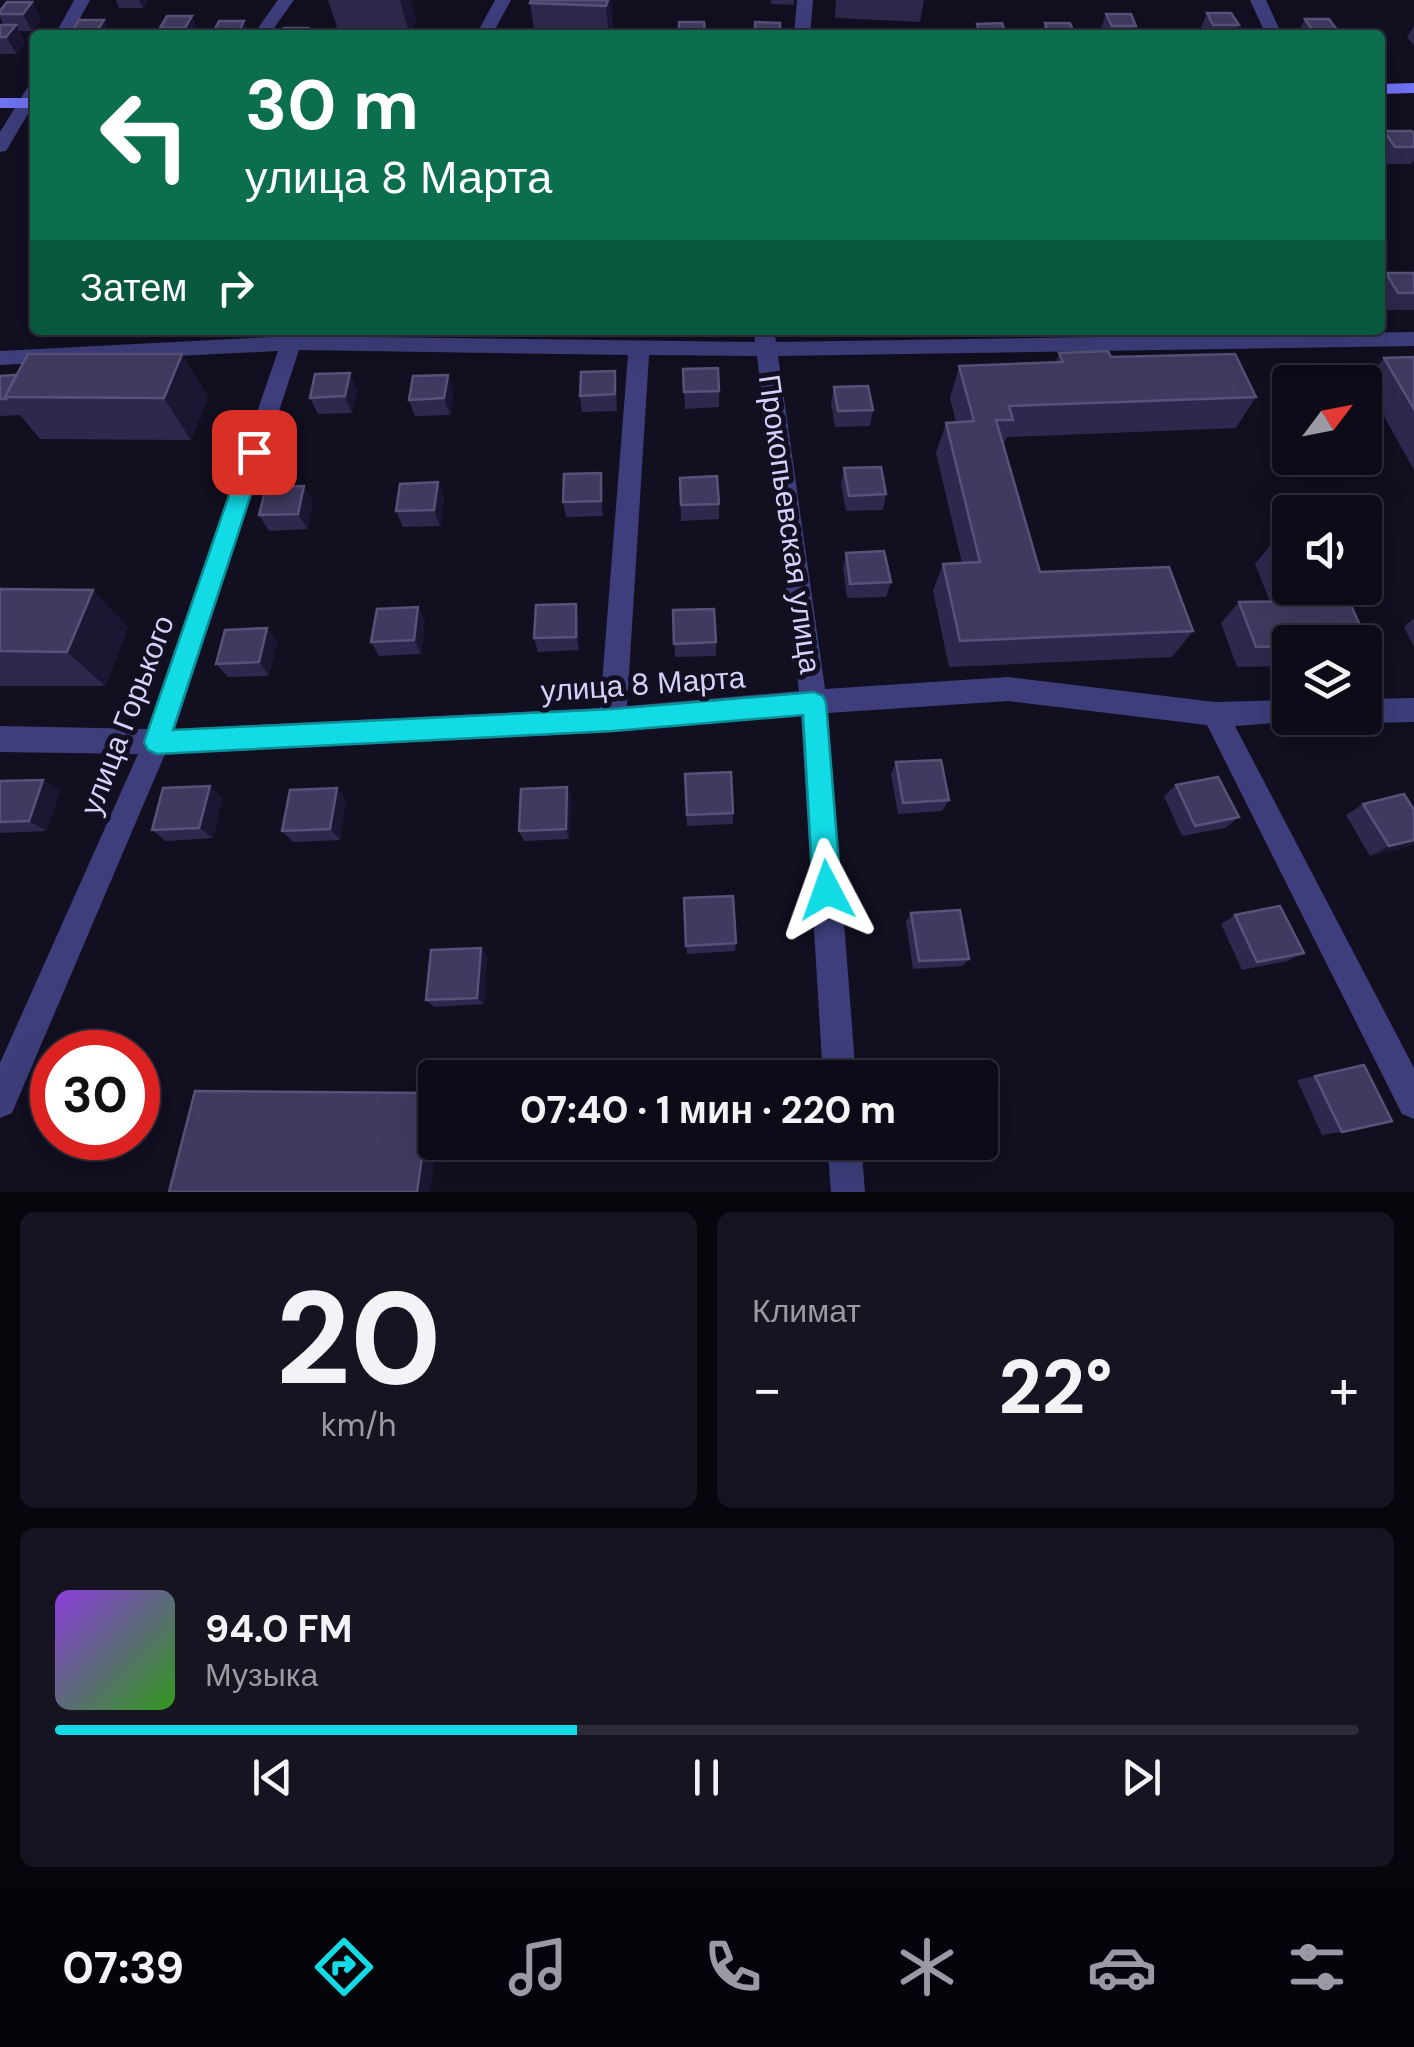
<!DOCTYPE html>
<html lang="ru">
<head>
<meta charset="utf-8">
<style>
  :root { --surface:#0d0b18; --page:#161421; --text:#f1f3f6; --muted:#9a9ba2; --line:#2d2b37; --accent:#12dbe6 }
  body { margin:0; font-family:"DM Sans",sans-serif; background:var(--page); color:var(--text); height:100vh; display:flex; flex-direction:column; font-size:38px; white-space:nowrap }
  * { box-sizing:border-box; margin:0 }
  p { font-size:32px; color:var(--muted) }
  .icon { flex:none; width:55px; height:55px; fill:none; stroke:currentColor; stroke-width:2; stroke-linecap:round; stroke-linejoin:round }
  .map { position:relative; height:1192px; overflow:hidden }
  .panel { display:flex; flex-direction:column; gap:20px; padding:20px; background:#07060d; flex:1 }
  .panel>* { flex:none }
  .banner { position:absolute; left:30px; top:30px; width:1355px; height:305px; border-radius:10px; box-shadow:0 10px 40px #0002,0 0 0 2px var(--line); background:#0b6e4f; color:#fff; overflow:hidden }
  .needle { width:65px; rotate:58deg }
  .buttons { position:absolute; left:1272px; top:365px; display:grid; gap:20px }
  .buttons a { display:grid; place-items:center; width:110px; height:110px; border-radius:10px; background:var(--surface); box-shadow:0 10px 40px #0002,0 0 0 2px var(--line); font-size:50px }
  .speed { position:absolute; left:30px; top:1030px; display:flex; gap:20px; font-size:50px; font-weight:700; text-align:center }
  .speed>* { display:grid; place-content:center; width:130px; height:130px; border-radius:50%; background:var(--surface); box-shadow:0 10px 40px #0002,0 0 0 2px var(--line); line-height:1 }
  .speed .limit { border:15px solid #d22; background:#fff; color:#111 }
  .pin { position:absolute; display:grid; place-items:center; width:85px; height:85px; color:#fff; margin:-42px; border-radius:20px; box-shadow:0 5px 15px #0006 }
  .me { position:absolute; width:110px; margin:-55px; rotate:356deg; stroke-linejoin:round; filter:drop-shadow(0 0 8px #0008) }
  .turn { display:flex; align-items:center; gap:35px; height:210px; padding:0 50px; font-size:45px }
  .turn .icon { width:130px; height:130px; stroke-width:2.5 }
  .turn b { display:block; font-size:70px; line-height:85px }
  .then { display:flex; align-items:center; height:95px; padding:0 50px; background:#0003; gap:20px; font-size:38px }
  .big { font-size:75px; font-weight:800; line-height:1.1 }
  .panel .tile { flex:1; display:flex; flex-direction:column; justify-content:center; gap:15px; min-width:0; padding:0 35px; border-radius:15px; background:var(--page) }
  .panel .dial { align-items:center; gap:0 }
  .dial b { font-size:130px; line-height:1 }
  .song { display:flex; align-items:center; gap:30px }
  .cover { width:120px; height:120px; border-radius:15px; background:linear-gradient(135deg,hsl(270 70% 55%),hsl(110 70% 35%)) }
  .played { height:10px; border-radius:5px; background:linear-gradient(90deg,var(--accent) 40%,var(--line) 40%) }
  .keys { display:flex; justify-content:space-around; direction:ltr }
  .heat { display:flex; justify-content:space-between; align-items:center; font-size:55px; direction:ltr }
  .panel .tiles { flex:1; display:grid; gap:20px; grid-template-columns:1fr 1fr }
  .tile:last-child { grid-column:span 2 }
  .trip { position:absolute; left:418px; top:1060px; width:580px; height:100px; border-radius:10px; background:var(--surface); box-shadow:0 10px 40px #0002,0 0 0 2px var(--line); font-weight:800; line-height:100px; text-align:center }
  .dock { display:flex; height:160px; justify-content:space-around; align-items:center; background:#05040a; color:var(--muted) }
  .dock .icon { width:70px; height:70px }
  .dock .current { color:var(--accent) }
  .dock b { font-size:45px; color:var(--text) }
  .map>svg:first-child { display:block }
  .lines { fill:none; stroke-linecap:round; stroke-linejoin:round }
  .street { fill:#3d3e7b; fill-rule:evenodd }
  .secondary { fill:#7073f4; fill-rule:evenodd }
  .wall { fill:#2e294c }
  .shaded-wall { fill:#1b1733 }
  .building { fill:#3f3b5f; stroke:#575277; stroke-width:2.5 }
  .route { fill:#12dbe6; stroke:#0c8e96; stroke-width:2.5 }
  .labels { text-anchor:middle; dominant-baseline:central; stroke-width:10; stroke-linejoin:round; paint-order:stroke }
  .street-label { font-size:30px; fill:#d4d1fb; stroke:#110f20 }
</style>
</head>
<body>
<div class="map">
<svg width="1414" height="1192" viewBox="0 0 1414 1192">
  <rect width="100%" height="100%" fill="#110f20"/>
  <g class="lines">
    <g class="street">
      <polygon points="74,0 90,0 71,35 55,35"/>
      <polygon points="278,0 294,0 269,35 253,35"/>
      <polygon points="495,0 511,0 492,35 476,35"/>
      <polygon points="797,0 813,0 810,35 794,35"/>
      <polygon points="1250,0 1266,0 1282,35 1266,35"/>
      <polygon points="35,83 35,102 6,151 0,152 0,132 29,85"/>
      <path d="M754 330H774L776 342 1414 332V346L778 356 825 689 1008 677 1215 702 1290 700V718H1301L1300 721 1235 726 1414 1068V1119L1402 1114 1207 725 1008 701 828 713 856 1078H823L801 715 613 732 165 754 12 1113 0 1118V1063L138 754 0 752V726L148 729 278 351 0 365V351L291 336 755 342ZM299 350 628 355 600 708 175 729ZM649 355 757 356 799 691 627 706Z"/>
      <polygon points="1414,698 1414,722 1365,723 1355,718 1365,718 1365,699"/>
      <polygon points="827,1142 861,1142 865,1192 831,1192"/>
    </g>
    <g class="secondary">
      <polygon points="1414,83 1414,93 1380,94 1380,84"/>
      <rect x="0" y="98" width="35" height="10"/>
    </g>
  </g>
  <g class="wall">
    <polygon points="116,0 148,0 143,8 119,8"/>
    <polygon points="328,0 411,0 416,20 409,34 338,30"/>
    <polygon points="531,0 611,0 614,35 535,35 530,3"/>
    <polygon points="771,0 794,0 794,5 771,4"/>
    <polygon points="836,0 924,0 920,22 835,18"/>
    <polygon points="32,2 41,19 32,31 19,31 25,42 17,54 0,54 0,25 4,25 0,17 0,11"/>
    <polygon points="1207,13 1239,25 1234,35 1202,35 1200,30"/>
    <polygon points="1106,14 1136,26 1133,35 1102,35 1100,31"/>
    <polygon points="192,16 199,33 198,35 164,35 160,28"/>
    <polygon points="1305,19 1338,31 1336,35 1297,35"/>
    <polygon points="79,20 111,35 72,35 71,33"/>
    <polygon points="1045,23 1075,35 1041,35"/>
    <polygon points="1414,26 1414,46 1407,37"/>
    <polygon points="1384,131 1414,134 1414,160 1411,164 1384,164 1380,158 1380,138"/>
    <polygon points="1386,273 1414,273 1414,310 1385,310 1380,301 1380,282"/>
    <polygon points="1059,353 1111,357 1256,397 1236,428 1007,437 1003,446 1040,572 1193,631 1172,657 949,667 933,591 943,564 962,563 936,453 946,423 956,422 950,398 959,366 1056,362"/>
    <polygon points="182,354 208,397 191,440 40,439 20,415 0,416 0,376 16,375"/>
    <polygon points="1414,357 1414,470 1365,382 1384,358"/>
    <polygon points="683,369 719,391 719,407 685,409"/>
    <polygon points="615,371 617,411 582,412 580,396"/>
    <polygon points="834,387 873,410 870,426 835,427 831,403"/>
    <polygon points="357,390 352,413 318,414 310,398"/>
    <polygon points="453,391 450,415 415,416 409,400"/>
    <polygon points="844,468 886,494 883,510 846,511 841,484"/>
    <polygon points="680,478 719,504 719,519 681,521"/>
    <polygon points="438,482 444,498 440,526 403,527 396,511"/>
    <polygon points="603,489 603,516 566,517 563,502"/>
    <polygon points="313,501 307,529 269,531 259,515"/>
    <polygon points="1273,542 1290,542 1290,588 1343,588 1369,645 1365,648 1365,642 1290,642 1290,666 1237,667 1221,623 1239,602 1270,602 1255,564"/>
    <polygon points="846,553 891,582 886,597 847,598 843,568"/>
    <polygon points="0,589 128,627 105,686 0,686"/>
    <polygon points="576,604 579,618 579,650 538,652 534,638"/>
    <polygon points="673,610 716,642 716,656 675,657"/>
    <polygon points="1414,618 1414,647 1404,627"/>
    <polygon points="425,621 421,654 379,656 371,642"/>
    <polygon points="267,628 277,642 269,676 228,677 216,664"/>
    <polygon points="896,762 949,800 942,811 898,814 891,774"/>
    <polygon points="685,774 733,813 733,824 687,826"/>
    <polygon points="43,780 60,791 46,831 0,833 0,781"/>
    <polygon points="1176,785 1239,817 1225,828 1182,836 1164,796"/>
    <polygon points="567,787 571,798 569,839 524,841 519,831"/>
    <polygon points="222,798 213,838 166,841 152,830"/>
    <polygon points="346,799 340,840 293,842 282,831"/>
    <polygon points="1363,804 1414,810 1414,844 1370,856 1346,815"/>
    <polygon points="684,898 736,943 735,951 687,954"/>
    <polygon points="911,913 969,959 962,966 913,969 906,922"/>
    <polygon points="1235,915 1304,953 1287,961 1242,970 1221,924"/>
    <polygon points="481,948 487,956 484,1004 434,1007 426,1000"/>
    <polygon points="1364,1065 1342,1132 1322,1135 1297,1080"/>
    <polygon points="691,1142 747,1150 746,1153 692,1156"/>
    <polygon points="934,1142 980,1142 998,1145 989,1148 936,1151"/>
  </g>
  <g class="shaded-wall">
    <polygon points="139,0 148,0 143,8"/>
    <polygon points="400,0 411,0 416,20 409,34"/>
    <polygon points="608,0 611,0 614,35 609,35 606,6"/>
    <polygon points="32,2 41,19 32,31 23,14"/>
    <polygon points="192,16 199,33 198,35 189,35 185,28"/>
    <polygon points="104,20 111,35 97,35 96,32"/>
    <polygon points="244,21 249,35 239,35 238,33"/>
    <polygon points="16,25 25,42 17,54 6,37"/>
    <polygon points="182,354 208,397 191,440 164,398"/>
    <polygon points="350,373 357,390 352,413 345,396"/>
    <polygon points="448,375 453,391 450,415 444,398"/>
    <polygon points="601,473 603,489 603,516 601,501"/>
    <polygon points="438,482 444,498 440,526 434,510"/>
    <polygon points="304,486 313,501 307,529 298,514"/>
    <polygon points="93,590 128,627 105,686 67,652"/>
    <polygon points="576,604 579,618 579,650 576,637"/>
    <polygon points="418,607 425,621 421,654 414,640"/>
    <polygon points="267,628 277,642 269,676 259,662"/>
    <polygon points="43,780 60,791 46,831 29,821"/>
    <polygon points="210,786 222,798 213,838 199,828"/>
    <polygon points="567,787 571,798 569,839 566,829"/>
    <polygon points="337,788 346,799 340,840 330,829"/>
    <polygon points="1414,840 1414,844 1411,846 1370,856 1389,846"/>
    <polygon points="481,948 487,956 484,1004 477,998"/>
    <polygon points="431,1093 435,1095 435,1142 437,1142 430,1192 417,1192"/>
  </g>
  <g class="building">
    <polygon points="531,0 608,0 606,6 530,3"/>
    <polygon points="7,2 32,2 23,14 0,14 0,11"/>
    <polygon points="1207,13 1231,13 1239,25 1213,25"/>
    <polygon points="1106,14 1131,14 1136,26 1112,26"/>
    <polygon points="167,16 192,16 185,28 160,28"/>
    <polygon points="1305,19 1329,19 1338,31 1313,31"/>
    <polygon points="79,20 104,20 96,32 71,33"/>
    <polygon points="219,21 244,21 238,33 213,33"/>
    <polygon points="679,22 704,22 705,34 679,34"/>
    <polygon points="755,22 780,23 780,35 755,35"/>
    <polygon points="1002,23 1006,35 980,35 977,24"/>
    <polygon points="1045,23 1070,23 1075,35 1049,35"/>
    <polygon points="0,25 16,25 6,37 0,37"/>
    <polygon points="284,28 308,28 305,35 281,35"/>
    <polygon points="1384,131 1412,131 1414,134 1414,147 1395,147"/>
    <polygon points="1386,273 1414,273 1414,293 1398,293"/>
    <polygon points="1108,351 1111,357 1235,354 1256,397 1009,406 1013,420 996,420 1040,572 1169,567 1193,631 960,641 943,564 980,562 946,423 974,421 959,366 1063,362 1059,353"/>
    <polygon points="28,354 182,354 164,398 5,397"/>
    <polygon points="1414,357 1414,409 1384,358"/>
    <polygon points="718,368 719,391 684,392 683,369"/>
    <polygon points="615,371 615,394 580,396 581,372"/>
    <polygon points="350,373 345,396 310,398 315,374"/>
    <polygon points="16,375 5,397 6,399 0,399 0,376"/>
    <polygon points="448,375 444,398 409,400 413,376"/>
    <polygon points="868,386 873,410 838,411 834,387"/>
    <polygon points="881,467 886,494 849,496 844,468"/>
    <polygon points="601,473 601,501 563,502 564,474"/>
    <polygon points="717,476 719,504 681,505 680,478"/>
    <polygon points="438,482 434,510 396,511 400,484"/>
    <polygon points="304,486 298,514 259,515 266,487"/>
    <polygon points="1273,542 1290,542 1290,581"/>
    <polygon points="884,551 891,582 850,584 846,553"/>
    <polygon points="1293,588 1343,588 1369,645 1365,645 1365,642 1290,642 1290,646 1256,647 1239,602 1299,601"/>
    <polygon points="0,589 93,590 67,652 0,651"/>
    <polygon points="576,604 576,637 534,638 536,605"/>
    <polygon points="418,607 414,640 371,642 377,609"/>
    <polygon points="714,609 716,642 674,644 673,610"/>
    <polygon points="267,628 259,662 216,664 225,630"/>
    <polygon points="941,760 949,800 903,803 896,762"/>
    <polygon points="731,772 733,813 687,815 685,774"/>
    <polygon points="1218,777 1239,817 1195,826 1176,785"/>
    <polygon points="43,780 29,821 0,822 0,781"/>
    <polygon points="210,786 199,828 152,830 163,788"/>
    <polygon points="567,787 566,829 519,831 521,789"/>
    <polygon points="337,788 330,829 282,831 290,790"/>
    <polygon points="1404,794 1414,810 1414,840 1389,846 1363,804"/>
    <polygon points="733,896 736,943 686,946 684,898"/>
    <polygon points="1280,906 1304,953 1257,962 1235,915"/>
    <polygon points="960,910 969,959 919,961 911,913"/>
    <polygon points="481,948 477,998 426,1000 431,950"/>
    <polygon points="1364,1065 1392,1121 1342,1132 1315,1076"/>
    <polygon points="980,1088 987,1088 998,1145 943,1148 942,1142 980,1142"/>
    <polygon points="195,1091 431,1093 417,1192 169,1192"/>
    <polygon points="691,1142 746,1142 747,1150 691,1154"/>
  </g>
  <polygon class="route" points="254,444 265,452 173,730 613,709 814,692 823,696 826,703 841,890 837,900 827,904 817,900 813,890 803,715 613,731 157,754 148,750 144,742 244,452"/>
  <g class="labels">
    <g class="street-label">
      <text transform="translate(790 524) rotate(82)">Прокопьевская улица</text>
      <text transform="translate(643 684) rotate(-4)">улица 8 Марта</text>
      <text transform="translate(127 715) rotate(-69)">улица Горького</text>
    </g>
  </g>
</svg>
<div class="buttons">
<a><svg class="needle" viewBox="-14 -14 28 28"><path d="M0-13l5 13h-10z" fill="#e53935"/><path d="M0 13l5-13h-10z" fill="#9a9ba2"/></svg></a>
<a><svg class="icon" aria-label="sound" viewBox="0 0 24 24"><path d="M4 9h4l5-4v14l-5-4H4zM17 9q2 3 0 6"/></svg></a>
<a><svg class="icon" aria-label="layers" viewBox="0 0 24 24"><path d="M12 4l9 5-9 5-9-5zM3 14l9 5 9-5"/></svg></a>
</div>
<div class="speed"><div class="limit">30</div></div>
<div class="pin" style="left:254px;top:452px;background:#d93025"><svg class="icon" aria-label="arrive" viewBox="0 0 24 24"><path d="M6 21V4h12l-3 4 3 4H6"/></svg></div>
<svg class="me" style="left:827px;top:890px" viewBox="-20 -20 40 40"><path d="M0-17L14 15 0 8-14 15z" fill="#12dbe6" stroke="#fff" stroke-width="4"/></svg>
<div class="trip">07:40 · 1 мин · 220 m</div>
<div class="banner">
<div class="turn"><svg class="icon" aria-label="left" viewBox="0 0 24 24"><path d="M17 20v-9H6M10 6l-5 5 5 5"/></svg><div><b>30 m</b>улица 8 Марта</div></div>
<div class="then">Затем<svg class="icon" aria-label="right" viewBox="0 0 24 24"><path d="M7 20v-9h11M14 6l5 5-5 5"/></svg></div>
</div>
</div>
<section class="panel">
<div class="tiles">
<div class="tile dial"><b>20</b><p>km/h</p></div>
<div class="tile"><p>Климат</p>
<div class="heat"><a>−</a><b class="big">22°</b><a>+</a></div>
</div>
<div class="tile">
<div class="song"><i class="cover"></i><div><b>94.0 FM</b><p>Музыка</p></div></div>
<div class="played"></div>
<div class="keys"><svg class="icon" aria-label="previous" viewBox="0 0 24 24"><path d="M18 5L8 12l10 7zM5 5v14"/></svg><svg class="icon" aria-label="pause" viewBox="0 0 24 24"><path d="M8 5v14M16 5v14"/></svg><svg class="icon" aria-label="next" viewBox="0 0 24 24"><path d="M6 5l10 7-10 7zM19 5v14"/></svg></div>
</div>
</div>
</section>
<nav class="dock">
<b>07:39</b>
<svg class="icon current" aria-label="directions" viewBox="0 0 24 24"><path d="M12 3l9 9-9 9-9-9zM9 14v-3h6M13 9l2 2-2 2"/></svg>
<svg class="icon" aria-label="music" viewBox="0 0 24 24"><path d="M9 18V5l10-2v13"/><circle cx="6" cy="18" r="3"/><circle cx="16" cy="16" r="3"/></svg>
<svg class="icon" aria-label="phone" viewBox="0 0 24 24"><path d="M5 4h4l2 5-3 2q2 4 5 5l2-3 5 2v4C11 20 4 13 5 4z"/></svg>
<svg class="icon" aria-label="climate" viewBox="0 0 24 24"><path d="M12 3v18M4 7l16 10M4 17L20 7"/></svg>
<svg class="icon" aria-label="car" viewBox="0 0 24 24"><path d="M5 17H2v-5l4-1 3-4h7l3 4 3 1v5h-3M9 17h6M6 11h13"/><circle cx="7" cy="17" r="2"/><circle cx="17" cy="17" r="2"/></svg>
<svg class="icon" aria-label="filters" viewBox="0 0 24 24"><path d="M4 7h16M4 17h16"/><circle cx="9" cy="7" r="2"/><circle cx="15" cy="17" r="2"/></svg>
</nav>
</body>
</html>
